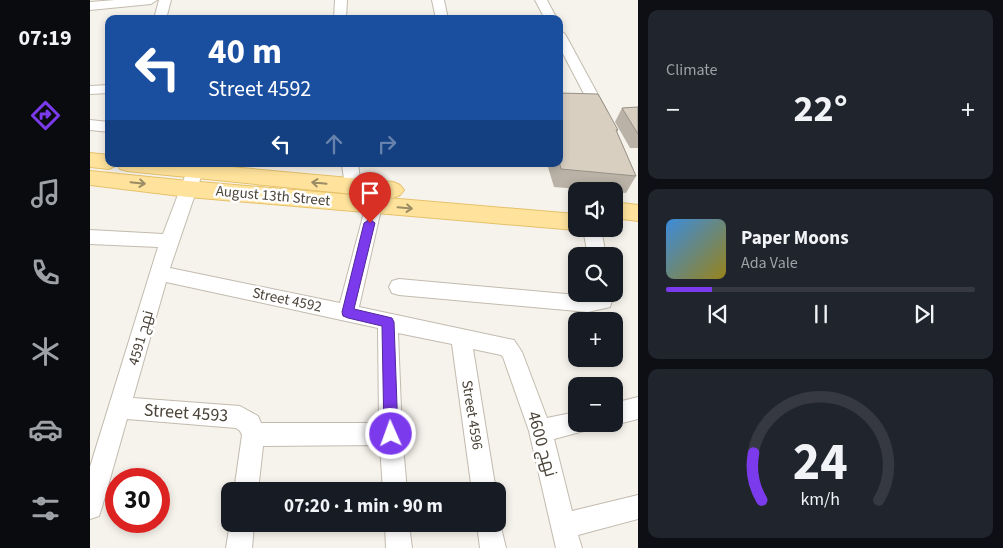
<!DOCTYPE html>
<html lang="en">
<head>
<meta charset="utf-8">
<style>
  :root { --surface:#171b24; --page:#20242c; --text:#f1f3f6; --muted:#9ea1a6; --line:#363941; --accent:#7c3aed }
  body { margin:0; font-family:"Source Sans 3",Cairo,sans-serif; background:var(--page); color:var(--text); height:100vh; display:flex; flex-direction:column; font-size:19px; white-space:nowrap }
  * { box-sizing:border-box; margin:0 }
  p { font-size:16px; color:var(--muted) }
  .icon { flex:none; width:28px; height:28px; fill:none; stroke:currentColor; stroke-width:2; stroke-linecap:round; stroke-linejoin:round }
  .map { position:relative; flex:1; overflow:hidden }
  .details { display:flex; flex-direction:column; gap:10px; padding:10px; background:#0d0f14; width:365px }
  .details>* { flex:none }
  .top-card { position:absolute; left:15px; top:15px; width:458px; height:152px; border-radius:10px; box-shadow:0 2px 8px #0003; background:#1a4fa0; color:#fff; overflow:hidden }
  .controls { position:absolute; left:478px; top:182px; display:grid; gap:10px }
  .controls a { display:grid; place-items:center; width:55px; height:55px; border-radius:10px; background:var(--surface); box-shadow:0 2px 8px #0003; font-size:25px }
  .speed { position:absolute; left:15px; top:468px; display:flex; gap:10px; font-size:25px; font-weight:700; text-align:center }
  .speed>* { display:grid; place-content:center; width:65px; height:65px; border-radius:50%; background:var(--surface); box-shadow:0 2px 8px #0003; line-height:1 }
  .speed .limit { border:8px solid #d22; background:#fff; color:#111 }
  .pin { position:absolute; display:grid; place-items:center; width:42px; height:42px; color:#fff; margin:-51px -21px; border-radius:50% 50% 50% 0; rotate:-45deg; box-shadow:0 0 5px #0007 }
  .pin .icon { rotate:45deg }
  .me { position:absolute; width:55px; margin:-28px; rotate:358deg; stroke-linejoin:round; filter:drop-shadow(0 0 4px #0008) }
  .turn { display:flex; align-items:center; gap:18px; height:105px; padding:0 20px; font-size:22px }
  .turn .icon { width:65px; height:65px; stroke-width:2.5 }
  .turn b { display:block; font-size:35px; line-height:42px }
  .lanes { display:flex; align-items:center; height:48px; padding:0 20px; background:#0003; justify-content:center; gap:25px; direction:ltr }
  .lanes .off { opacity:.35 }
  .big { font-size:38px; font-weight:700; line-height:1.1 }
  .details .widget { flex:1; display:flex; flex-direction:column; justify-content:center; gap:8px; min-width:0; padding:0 18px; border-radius:10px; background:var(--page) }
  .details .dial { align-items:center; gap:0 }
  .dial svg { height:130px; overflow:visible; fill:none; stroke:var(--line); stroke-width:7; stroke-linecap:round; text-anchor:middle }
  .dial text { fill:var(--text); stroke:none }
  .song { display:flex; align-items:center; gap:15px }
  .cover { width:60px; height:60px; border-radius:8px; background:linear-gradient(135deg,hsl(210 70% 55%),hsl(50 70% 35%)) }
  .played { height:5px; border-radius:2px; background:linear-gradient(90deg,var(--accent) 15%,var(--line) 15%) }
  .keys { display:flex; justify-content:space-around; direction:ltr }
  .heat { display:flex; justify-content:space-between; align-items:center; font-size:28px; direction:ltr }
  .trip { position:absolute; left:131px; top:482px; width:285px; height:50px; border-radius:10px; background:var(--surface); box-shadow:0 2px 8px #0003; font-weight:700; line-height:50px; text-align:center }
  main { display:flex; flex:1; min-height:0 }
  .tab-bar { display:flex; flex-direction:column; width:90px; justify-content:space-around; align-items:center; background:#090b0e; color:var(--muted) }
  .tab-bar .icon { width:35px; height:35px }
  .tab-bar .active { color:var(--accent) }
  .tab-bar b { font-size:22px; color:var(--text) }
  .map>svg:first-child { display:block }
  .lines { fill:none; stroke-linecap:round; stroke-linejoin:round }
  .minor-casing { stroke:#c2bbae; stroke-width:2 }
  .major-casing { stroke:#e6c16a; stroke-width:2 }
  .minor { fill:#fff; fill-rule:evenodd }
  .major { fill:#ffe39c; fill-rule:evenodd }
  .wall { fill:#bab2a6 }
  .building { fill:#d8cfc1; stroke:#979187 }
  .oneway { stroke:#9c8c66 }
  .route { fill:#7c3aed; stroke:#51269a }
  .labels { text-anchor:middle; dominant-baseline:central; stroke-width:5; stroke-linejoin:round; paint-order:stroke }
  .street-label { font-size:15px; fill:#4b4439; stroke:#fff }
  .near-street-label { font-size:18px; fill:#4b4439; stroke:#fff }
</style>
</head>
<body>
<main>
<nav class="tab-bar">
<b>07:19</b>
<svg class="icon active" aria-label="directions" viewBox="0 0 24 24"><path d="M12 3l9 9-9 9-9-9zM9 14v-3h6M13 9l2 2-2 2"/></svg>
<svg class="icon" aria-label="music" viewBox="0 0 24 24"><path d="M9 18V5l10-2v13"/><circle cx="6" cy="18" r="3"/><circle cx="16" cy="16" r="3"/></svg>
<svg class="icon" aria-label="phone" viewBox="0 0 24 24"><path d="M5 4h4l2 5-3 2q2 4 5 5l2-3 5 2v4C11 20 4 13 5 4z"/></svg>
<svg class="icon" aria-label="climate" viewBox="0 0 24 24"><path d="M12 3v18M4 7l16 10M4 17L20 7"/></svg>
<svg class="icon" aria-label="car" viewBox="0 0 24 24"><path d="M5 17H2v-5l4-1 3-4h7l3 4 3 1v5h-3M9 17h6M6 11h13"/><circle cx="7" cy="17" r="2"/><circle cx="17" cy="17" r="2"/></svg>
<svg class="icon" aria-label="filters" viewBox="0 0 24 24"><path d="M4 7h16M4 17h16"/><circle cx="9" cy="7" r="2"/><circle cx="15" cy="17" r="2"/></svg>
</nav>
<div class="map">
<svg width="548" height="548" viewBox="0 0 548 548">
  <rect width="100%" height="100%" fill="#f6f3ec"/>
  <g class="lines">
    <g class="minor-casing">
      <g id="minor">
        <polygon points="25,0 67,0 61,4 0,10 0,2"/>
        <polygon points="69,0 81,0 76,19 64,19"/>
        <polygon points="245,0 257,0 256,19 244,19"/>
        <polygon points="342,0 354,0 358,19 346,19"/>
        <polygon points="445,0 457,0 467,19 455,19"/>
        <polygon points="469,30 475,34 519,115 517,118 507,118 505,115 469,46"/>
        <polygon points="19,85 19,93 0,94 0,86"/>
        <polygon points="0,120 19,122 19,132 0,130"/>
        <polygon points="252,164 268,164 271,187 269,191 263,193 257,191 255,187"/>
        <path d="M105 165 111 167 113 171 80 268 250 303 276 205 278 201 284 199 290 201 292 205 269 307 424 340 432 352 457 418 486 412V424H497L494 431 464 439 482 511 548 495V519L488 535 492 548H466L439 431 413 357 411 355 383 349 406 491H382L362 344 308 333 312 434 317 491H293L290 445 173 446 168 491H144L152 435 150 431 146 428 37 419 12 507 9 516 0 519V467L68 247 0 244V230L73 234 97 171 99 167ZM76 282 288 328 289 423H171L168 416 150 406 43 398Z"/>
        <polygon points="493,229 511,229 516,256 498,256"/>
        <polygon points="309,279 498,296 524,294 520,307 498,312 309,295 302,293 299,287 302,281"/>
        <polygon points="548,397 548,419 524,425 521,424 524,424 524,403"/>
        <polygon points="408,515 416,548 390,548 387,524 408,524"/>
        <polygon points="140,523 164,524 162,548 136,548"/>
        <polygon points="295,524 319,524 322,548 296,548"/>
      </g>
    </g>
    <g class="major-casing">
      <g id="major">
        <polygon points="0,153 19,155 19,164 108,164 303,182 310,185 314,190 310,195 303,198 37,171 30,169 27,165 19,169 0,167"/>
        <polygon points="0,171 98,181 486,214 486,229 491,229 486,230 98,197 0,185"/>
        <polygon points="524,202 548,205 548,221 524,218"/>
      </g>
    </g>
    <use href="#minor" class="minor"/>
    <use href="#major" class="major"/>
  </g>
  <g class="wall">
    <polygon points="469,93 528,130 527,132 546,176 536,193 524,192 524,191 513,191 464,187 457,164 469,164"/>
    <polygon points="548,107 548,148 540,148 525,122 532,108"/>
  </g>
  <g class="building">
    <polygon points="469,93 508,94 528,130 526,130 546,176 471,169 469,161"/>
    <polygon points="548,107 548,134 532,108"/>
  </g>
  <defs><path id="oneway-shaft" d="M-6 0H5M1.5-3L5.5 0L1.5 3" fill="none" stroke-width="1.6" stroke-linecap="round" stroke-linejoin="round" transform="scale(1.25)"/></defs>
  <g class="oneway">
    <use href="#oneway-shaft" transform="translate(48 183) rotate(6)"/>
    <use href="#oneway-shaft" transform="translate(229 183) rotate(-174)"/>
    <use href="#oneway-shaft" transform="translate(315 208) rotate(5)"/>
  </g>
  <polygon class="route" points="280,219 285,223 264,309 298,317 302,318 304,322 308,434 306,439 301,441 296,439 294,434 292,326 258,318 253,316 252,312 274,223"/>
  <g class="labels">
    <g class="street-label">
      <text transform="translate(183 196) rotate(5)">August 13th Street</text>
      <text transform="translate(197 300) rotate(12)">Street 4592</text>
      <text transform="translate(51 338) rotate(-74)">نهج 4591</text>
      <text transform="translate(382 415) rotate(81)">Street 4596</text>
    </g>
    <g class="near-street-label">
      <text transform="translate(96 413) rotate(4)">Street 4593</text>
      <text transform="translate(452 444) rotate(74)">نهج 4600</text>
    </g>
  </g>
</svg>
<div class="controls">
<a><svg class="icon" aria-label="sound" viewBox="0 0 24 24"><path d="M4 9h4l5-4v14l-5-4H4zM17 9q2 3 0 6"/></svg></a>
<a><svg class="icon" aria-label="search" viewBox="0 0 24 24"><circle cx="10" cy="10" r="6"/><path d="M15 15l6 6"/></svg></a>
<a>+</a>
<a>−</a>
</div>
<div class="speed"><div class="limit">30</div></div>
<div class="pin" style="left:280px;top:223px;background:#d93025"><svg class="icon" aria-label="arrive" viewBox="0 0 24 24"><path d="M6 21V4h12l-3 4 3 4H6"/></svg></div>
<svg class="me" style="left:301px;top:434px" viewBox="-20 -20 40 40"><circle r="17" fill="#7c3aed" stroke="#fff" stroke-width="3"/><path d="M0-11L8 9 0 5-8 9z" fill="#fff"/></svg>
<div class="trip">07:20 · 1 min · 90 m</div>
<div class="top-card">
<div class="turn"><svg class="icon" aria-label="left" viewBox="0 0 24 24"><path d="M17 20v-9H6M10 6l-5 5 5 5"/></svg><div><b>40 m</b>Street 4592</div></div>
<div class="lanes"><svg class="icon" aria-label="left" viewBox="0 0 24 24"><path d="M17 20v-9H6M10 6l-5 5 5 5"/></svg><svg class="icon off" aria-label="ahead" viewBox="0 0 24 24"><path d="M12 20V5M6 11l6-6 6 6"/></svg><svg class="icon off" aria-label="right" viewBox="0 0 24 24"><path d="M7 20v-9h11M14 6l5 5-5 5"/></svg></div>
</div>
</div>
<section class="details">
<div class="widget"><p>Climate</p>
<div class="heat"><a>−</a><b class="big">22°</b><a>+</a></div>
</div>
<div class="widget">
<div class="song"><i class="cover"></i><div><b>Paper Moons</b><p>Ada Vale</p></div></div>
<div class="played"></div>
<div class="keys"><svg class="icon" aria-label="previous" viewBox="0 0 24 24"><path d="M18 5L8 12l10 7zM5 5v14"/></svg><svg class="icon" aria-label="pause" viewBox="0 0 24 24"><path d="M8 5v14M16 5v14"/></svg><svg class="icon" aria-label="next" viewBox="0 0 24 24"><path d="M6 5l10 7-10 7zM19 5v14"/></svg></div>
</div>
<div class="widget dial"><svg viewBox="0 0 100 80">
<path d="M14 69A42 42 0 1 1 86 69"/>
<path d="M14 69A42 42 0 0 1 9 40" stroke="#7c3aed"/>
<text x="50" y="56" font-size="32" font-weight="700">24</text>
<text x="50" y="72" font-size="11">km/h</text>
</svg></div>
</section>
</main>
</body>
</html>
